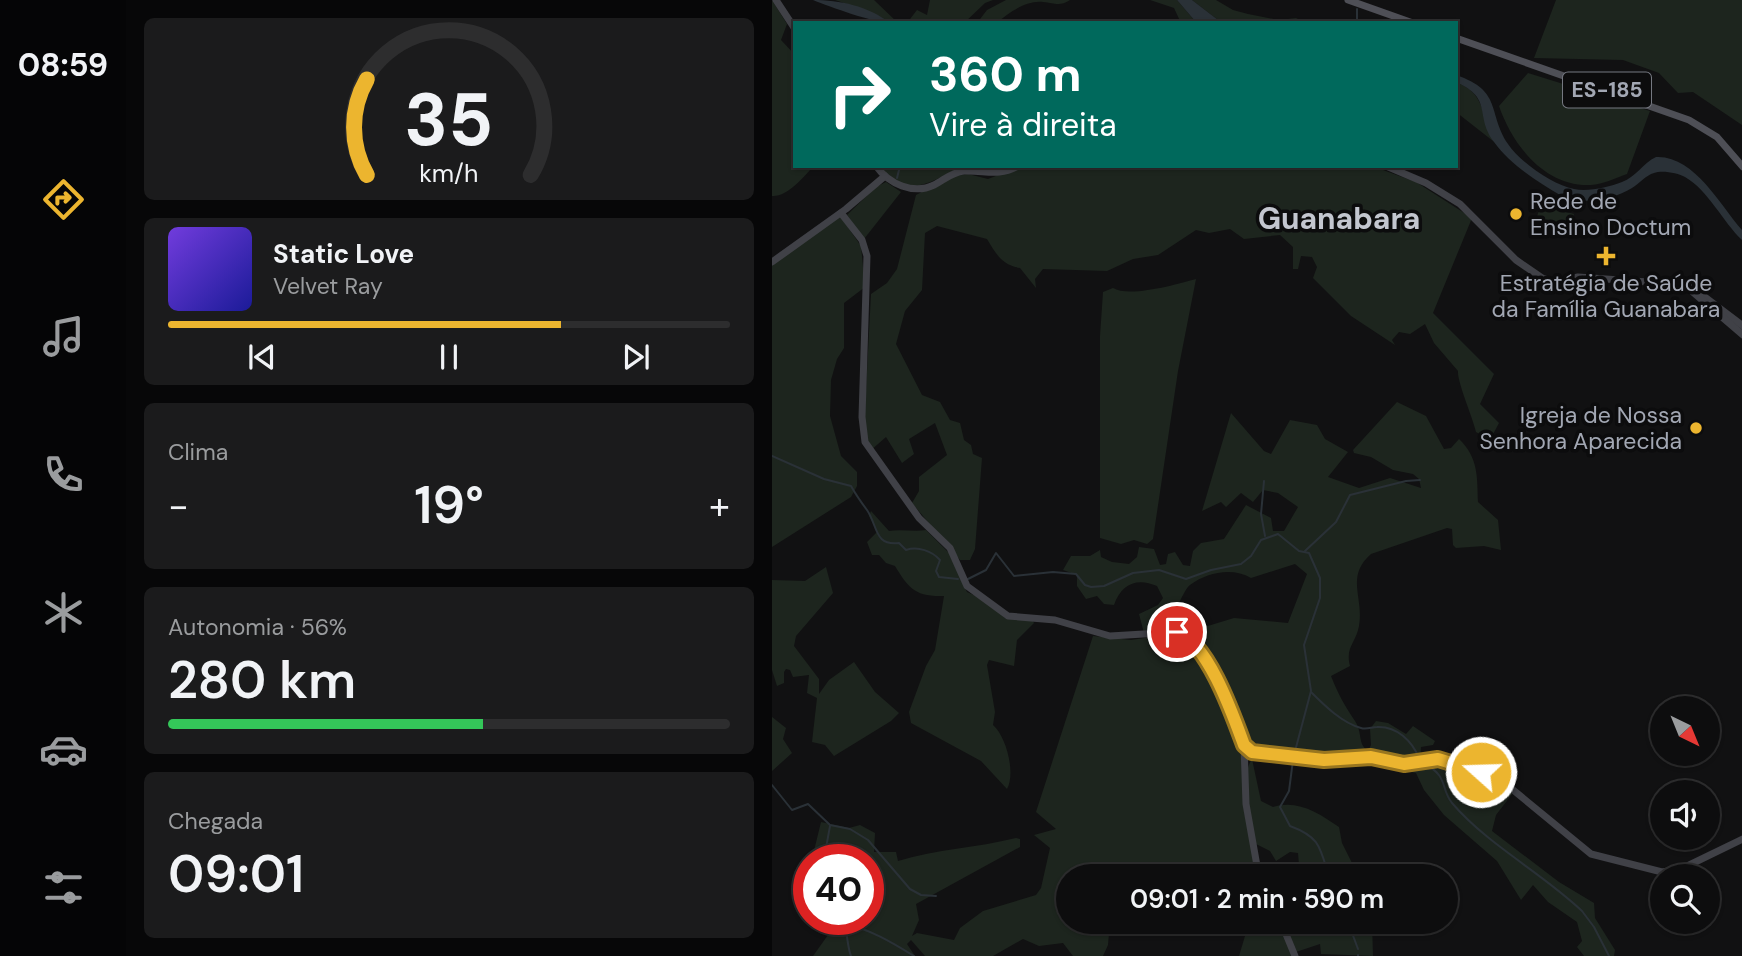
<!DOCTYPE html>
<html lang="pt">
<head>
<meta charset="utf-8">
<style>
  :root { --surface:#0d0d0e; --page:#1b1b1c; --text:#f1f3f6; --muted:#9a9c9e; --line:#2d2d2e; --accent:#ecb52f }
  body { margin:0; font-family:"DM Sans",sans-serif; background:var(--page); color:var(--text); height:100vh; display:flex; flex-direction:column; font-size:26px; white-space:nowrap }
  * { box-sizing:border-box; margin:0 }
  p { font-size:23px; color:var(--muted) }
  .icon { flex:none; width:38px; height:38px; fill:none; stroke:currentColor; stroke-width:2; stroke-linecap:round; stroke-linejoin:round }
  .map { position:relative; flex:1; overflow:hidden }
  .panel { display:flex; flex-direction:column; gap:18px; padding:18px; background:#070708; width:646px }
  .panel>* { flex:none }
  .hud { position:absolute; left:21px; top:21px; width:665px; height:147px; border-radius:0px; box-shadow:0 2px 5px #0004,0 0 0 2px var(--line); background:#00695c; color:#fff; overflow:hidden }
  .needle { width:46px; rotate:137deg }
  .fabs { position:absolute; left:878px; top:696px; display:grid; gap:14px }
  .fabs a { display:grid; place-items:center; width:70px; height:70px; border-radius:50%; background:var(--surface); box-shadow:0 2px 5px #0004,0 0 0 2px var(--line); font-size:35px }
  .speed { position:absolute; left:21px; top:844px; display:flex; gap:14px; font-size:35px; font-weight:700; text-align:center }
  .speed>* { display:grid; place-content:center; width:91px; height:91px; border-radius:50%; background:var(--surface); box-shadow:0 2px 5px #0004,0 0 0 2px var(--line); line-height:1 }
  .speed .limit { border:10px solid #d22; background:#fff; color:#111 }
  .pin { position:absolute; display:grid; place-items:center; width:60px; height:60px; color:#fff; margin:-30px; border:4px solid #fff; border-radius:50%; box-shadow:0 2px 7px #0007 }
  .me { position:absolute; width:77px; margin:-38px; rotate:290deg; stroke-linejoin:round; filter:drop-shadow(0 0 5px #0008) }
  .turn { display:flex; align-items:center; gap:24px; height:147px; padding:0 21px; font-size:32px }
  .turn .icon { width:91px; height:91px; stroke-width:2.5 }
  .turn b { display:block; font-size:49px; line-height:60px }
  .big { font-size:52px; font-weight:600; line-height:1.1 }
  .panel .widget { flex:1; display:flex; flex-direction:column; justify-content:center; gap:10px; min-width:0; padding:0 24px; border-radius:10px; background:var(--page) }
  .panel .dial { align-items:center; gap:0 }
  .dial svg { height:182px; overflow:visible; fill:none; stroke:var(--line); stroke-width:7; stroke-linecap:round; text-anchor:middle }
  .dial text { fill:var(--text); stroke:none }
  .song { display:flex; align-items:center; gap:21px }
  .cover { width:84px; height:84px; border-radius:10px; background:linear-gradient(135deg,hsl(260 70% 55%),hsl(240 70% 35%)) }
  .played { height:7px; border-radius:4px; background:linear-gradient(90deg,var(--accent) 70%,var(--line) 70%) }
  .keys { display:flex; justify-content:space-around; direction:ltr }
  .heat { display:flex; justify-content:space-between; align-items:center; font-size:38px; direction:ltr }
  .charge { height:10px; border-radius:5px; background:linear-gradient(90deg,#34c759 56%,var(--line) 0) }
  .trip { position:absolute; left:284px; top:864px; width:402px; height:70px; border-radius:35px; background:var(--surface); box-shadow:0 2px 5px #0004,0 0 0 2px var(--line); font-weight:600; line-height:70px; text-align:center }
  main { display:flex; flex:1; min-height:0 }
  .tab-bar { display:flex; flex-direction:column; width:126px; justify-content:space-around; align-items:center; background:#050506; color:var(--muted) }
  .tab-bar .icon { width:49px; height:49px }
  .tab-bar .active { color:var(--accent) }
  .tab-bar b { font-size:32px; color:var(--text) }
  .map>svg:first-child { display:block }
  .green { fill:#1d251e; fill-rule:evenodd }
  .water { fill:#2a3137 }
  .lines { fill:none; stroke-linecap:round; stroke-linejoin:round }
  .stream { stroke:#2a3137; stroke-width:2 }
  .secondary { stroke:#404147; stroke-width:7 }
  .primary { stroke:#4e4f56; stroke-width:7 }
  .route-casing { stroke:#99761f; stroke-width:18 }
  .route { stroke:#ecb52f; stroke-width:12 }
  .poi-dot { fill:#ecb52f; stroke:#0c0c0d; stroke-width:2.5 }
  .labels { text-anchor:middle; dominant-baseline:central; stroke-width:7; stroke-linejoin:round; paint-order:stroke }
  .shield { fill:#0c0c0d; stroke:#757881; stroke-width:2 }
  .shield-label { font-size:21px; font-weight:bold; fill:#a2a7b3 }
  .poi-label { font-size:23px; fill:#a2a7b3; stroke:#0c0c0d; text-anchor:start }
  .district-label { font-size:30px; font-weight:bold; fill:#c3c6cf; stroke:#0c0c0d }
</style>
</head>
<body>
<main>
<nav class="tab-bar">
<b>08:59</b>
<svg class="icon active" aria-label="directions" viewBox="0 0 24 24"><path d="M12 3l9 9-9 9-9-9zM9 14v-3h6M13 9l2 2-2 2"/></svg>
<svg class="icon" aria-label="music" viewBox="0 0 24 24"><path d="M9 18V5l10-2v13"/><circle cx="6" cy="18" r="3"/><circle cx="16" cy="16" r="3"/></svg>
<svg class="icon" aria-label="phone" viewBox="0 0 24 24"><path d="M5 4h4l2 5-3 2q2 4 5 5l2-3 5 2v4C11 20 4 13 5 4z"/></svg>
<svg class="icon" aria-label="climate" viewBox="0 0 24 24"><path d="M12 3v18M4 7l16 10M4 17L20 7"/></svg>
<svg class="icon" aria-label="car" viewBox="0 0 24 24"><path d="M5 17H2v-5l4-1 3-4h7l3 4 3 1v5h-3M9 17h6M6 11h13"/><circle cx="7" cy="17" r="2"/><circle cx="17" cy="17" r="2"/></svg>
<svg class="icon" aria-label="filters" viewBox="0 0 24 24"><path d="M4 7h16M4 17h16"/><circle cx="9" cy="7" r="2"/><circle cx="15" cy="17" r="2"/></svg>
</nav>
<section class="panel">
<div class="widget dial"><svg viewBox="0 0 100 80">
<path d="M14 69A42 42 0 1 1 86 69"/>
<path d="M14 69A42 42 0 0 1 14 27" stroke="#ecb52f"/>
<text x="50" y="56" font-size="32" font-weight="700">35</text>
<text x="50" y="72" font-size="11">km/h</text>
</svg></div>
<div class="widget">
<div class="song"><i class="cover"></i><div><b>Static Love</b><p>Velvet Ray</p></div></div>
<div class="played"></div>
<div class="keys"><svg class="icon" aria-label="previous" viewBox="0 0 24 24"><path d="M18 5L8 12l10 7zM5 5v14"/></svg><svg class="icon" aria-label="pause" viewBox="0 0 24 24"><path d="M8 5v14M16 5v14"/></svg><svg class="icon" aria-label="next" viewBox="0 0 24 24"><path d="M6 5l10 7-10 7zM19 5v14"/></svg></div>
</div>
<div class="widget"><p>Clima</p>
<div class="heat"><a>−</a><b class="big">19°</b><a>+</a></div>
</div>
<div class="widget"><p>Autonomia · 56%</p><b class="big">280 km</b><div class="charge"></div></div>
<div class="widget"><p>Chegada</p><b class="big">09:01</b></div>
</section>
<div class="map">
<svg width="971" height="956" viewBox="0 0 971 956">
  <rect width="100%" height="100%" fill="#111112"/>
  <g class="green">
    <path d="M0 0 15 24 9 40 23 55V166H42C31 177 16 197 0 196Z"/>
    <path d="M63 0H102L126 23C116 23 78 4 63 0Z"/>
    <polygon points="158,0 221,0 213,3 192,23 135,23 145,10 155,15"/>
    <path d="M234 0H298C287 7 283 3 271 2 255 0 237 12 225 23H205L215 10Z"/>
    <polygon points="378,0 405,0 422,20 439,23 409,23 402,8"/>
    <polygon points="420,0 444,0 461,10 476,14 507,20 524,18 534,23 450,23"/>
    <polygon points="784,0 970,0 970,125 921,92 906,93 887,73 851,60 762,58"/>
    <path d="M756 73 878 111 855 174C844 178 831 184 819 185 772 187 740 144 727 106Z"/>
    <path d="M684 82C713 93 710 115 721 141L684 112Z"/>
    <path d="M108 166H191C160 181 134 202 108 166Z"/>
    <path d="M250 166H600L644 182 700 218 661 313 722 374 708 404 727 423 718 440 704 432C701 418 685 382 686 371L662 343 653 324 638 334 627 332 620 340 623 345 579 316 541 278 545 267 540 257 529 256 526 269H521V247L508 235 472 239 458 229 437 233 424 230 386 255 361 259 335 271 271 269 263 279 264 288 248 268C230 265 224 254 215 239L165 226 153 233 150 290 133 311 124 344 150 395 168 402 178 420 188 423 192 440 199 445 201 454 210 458 203 549 198 560H188L140 503 147 491V477L175 455 163 423 137 439 142 454 130 463 114 437 98 451 92 429 99 294 115 283 125 269 144 195 180 176 196 174 216 179Z"/>
    <polygon points="114,182 129,192 92,239 75,215 104,187"/>
    <polygon points="769,204 802,214 797,236 762,226"/>
    <polygon points="71,210 70,219 89,246 93,287 72,303 72,348 65,359 59,380 58,416 69,456 85,472 85,486 79,497 0,547 0,260"/>
    <path d="M424 279 406 371 381 539 375 544 362 540 349 544 328 538V336L331 292 341 288C357 298 406 284 424 279Z"/>
    <path d="M625 402 654 416 672 449 679 448 687 439C707 458 705 478 706 502L726 520 729 550 712 546 684 548 681 545 680 529 675 528 599 554C573 577 592 597 587 626 584 643 573 647 578 666L559 676C566 694 573 706 583 721 591 733 585 743 596 751L599 745 598 729 604 721 616 723 634 734 641 726 663 741 661 745 649 747 648 762C679 756 717 773 741 793L724 815 720 831 787 882 822 903 823 918 843 950 842 956H812L805 947 810 941 805 922 776 902 761 885 749 900 725 861 672 815 652 790 644 773 593 761 548 764 547 758 476 749 429 647 402 631 372 633 367 614 386 605 391 598 385 586C365 577 349 584 342 605L332 604 325 596 314 599 305 586V575L291 570 299 556H318L328 550 329 557 340 562 357 564 365 557 367 547 382 549 388 565 394 564 396 554 403 552 411 565 418 566 421 551 429 543 452 539 474 505 499 518 501 531H512L526 507 506 493 491 490 481 502 469 493 454 507 449 502 430 511 459 413 492 451 499 454 518 420 545 425 553 439 576 452 556 477 587 488 618 478 649 488 647 479 641 474 621 470 599 457 582 453 581 450ZM523 564 535 574 516 623 462 618 416 632 398 624C401 617 412 589 418 585 435 572 461 567 479 578Z"/>
    <path d="M99 511 117 531C129 529 143 532 154 530L177 553 195 592 215 601 233 618 261 621 262 623 245 640 242 666 217 660 215 665 223 712 221 725C234 736 244 773 235 789L209 761 139 723 137 712 154 666 163 650 172 596C142 597 136 587 123 566L114 563 107 555H100L95 542 105 532 97 516Z"/>
    <polygon points="54,567 61,593 24,636 22,646 47,679 47,694 57,680 82,662 103,692 127,713 119,721 62,756 53,745 40,742 45,698 35,693 37,675 21,677 18,670 14,669 12,672 12,683 5,686 0,670 0,580 33,581"/>
    <path d="M392 635 409 638 426 653 469 747 472 810 483 867 457 877H296V922H338L336 945 331 956H301L291 943 267 946 251 939 221 956H153L139 940 135 944 143 956H41L61 928 71 929 70 919H96V859H40L49 822 77 828 88 825 103 833 102 852H124L126 861C165 849 204 848 244 838L248 839V847L144 904 147 920 140 936 145 933 182 940 188 928 211 911 264 895 269 888 278 848 262 835 284 829 264 812 321 636 359 640Z"/>
    <polygon points="0,717 14,728 11,739 20,753 0,771"/>
    <path d="M480 759 489 801 501 807C525 799 547 813 567 827L570 843 587 877H528L526 853 518 852 504 861 498 851 484 844C480 821 466 779 480 759Z"/>
    <polygon points="486,922 506,922 521,956 467,956 476,926"/>
    <polygon points="547,922 600,922 601,956 549,954 548,944 524,952 516,934"/>
  </g>
  <g class="water">
    <path d="M41 0C68 0 96 6 118 23 103 23 58 7 41 0Z"/>
    <polygon points="405,0 420,0 450,23 423,21"/>
    <path d="M684 75C731 91 715 112 736 144 748 162 781 185 802 189 816 192 837 187 850 182 864 177 871 163 884 157 922 155 948 205 970 230V240C951 222 936 190 913 177 906 173 890 170 882 173 874 175 867 184 860 188 840 200 809 206 788 195 765 182 738 164 722 142 702 115 722 99 684 82Z"/>
  </g>
  <g class="lines">
    <g class="stream">
      <polyline points="585,23 585,9"/>
      <polyline points="125,178 128,166"/>
      <path d="M0 456 52 479 79 486C84 495 89 502 95 510 106 526 102 546 127 543L134 550C146 546 160 551 168 560L164 571 167 577 186 579"/>
      <polyline points="492,481 489,514 493,536"/>
      <polyline points="533,551 564,522 578,495 634,481 648,480"/>
      <polyline points="196,579 214,570 224,553 242,576 281,572 304,574 313,585 319,587 332,586 361,573 387,570 414,579 439,570 469,564 479,556 489,540 506,534 527,551 537,553 548,578 548,598 532,645 539,691 522,755"/>
      <path d="M539 692C552 705 570 723 589 728 594 730 600 727 605 727 625 726 640 741 647 758"/>
      <path d="M521 760 517 791 508 807 518 826C548 837 548 847 557 877"/>
      <path d="M653 764C677 777 668 788 680 803 717 846 769 872 810 911L822 927 837 956"/>
      <polyline points="0,785 20,810 36,804 58,825 78,829 96,840 138,889 149,895 164,896"/>
      <polyline points="52,859 58,826"/>
      <path d="M67 919C77 929 74 943 79 956"/>
      <polyline points="576,922 586,949"/>
      <path d="M72 924C96 928 121 943 142 956"/>
      <polyline points="586,955 586,956"/>
    </g>
    <g class="secondary">
      <polyline points="4,0 23,29"/>
      <path d="M104 166C117 184 141 195 162 185 172 180 180 172 192 171 213 170 226 177 246 166"/>
      <polyline points="614,166 654,183 688,204 744,260 770,278 784,282 806,277 917,285 971,326"/>
      <polyline points="69,213 90,240 95,256 90,417 93,442 147,518 178,548 195,586 236,616 283,620 338,636 405,632 416,637 427,650 472,745 474,804 487,877"/>
      <polyline points="0,262 74,209 113,176"/>
      <polyline points="915,287 971,335"/>
      <polyline points="472,746 481,753 552,760 599,757 632,764 675,760 729,780 819,854 890,872 909,869 971,839"/>
      <polyline points="509,922 523,956"/>
    </g>
    <g class="primary">
      <polyline points="576,0 641,23"/>
      <polyline points="684,38 917,120 945,137 971,167"/>
    </g>
  </g>
  <g class="lines">
    <g class="route-casing">
      <path id="route" d="M405 632C436 643 461 715 472 745L480 752 552 760 599 757 632 764 666 759 709 772"/>
    </g>
    <use href="#route" class="route"/>
  </g>
  <g class="poi-dot">
    <circle cx="744" cy="214" r="7"/>
    <path d="M830.5 245.5h7v7h7v7h-7v7h-7v-7h-7v-7h7z"/>
    <circle cx="924" cy="428" r="7"/>
  </g>
  <g class="labels">
    <rect class="shield" x="791" y="72.5" width="88" height="35" rx="5"/>
    <g class="shield-label">
      <text x="835" y="90">ES-185</text>
    </g>
    <g class="poi-label">
      <text x="758" y="201">Rede de<tspan x="758" dy="26">Ensino Doctum</tspan></text>
      <text x="834" y="283" text-anchor="middle">Estratégia de Saúde<tspan x="834" dy="26">da Família Guanabara</tspan></text>
      <text x="910" y="415" text-anchor="end">Igreja de Nossa<tspan x="910" dy="26">Senhora Aparecida</tspan></text>
    </g>
    <g class="district-label">
      <text x="567" y="218">Guanabara</text>
    </g>
  </g>
</svg>
<div class="fabs">
<a><svg class="needle" viewBox="-14 -14 28 28"><path d="M0-13l5 13h-10z" fill="#e53935"/><path d="M0 13l5-13h-10z" fill="#9a9c9e"/></svg></a>
<a><svg class="icon" aria-label="sound" viewBox="0 0 24 24"><path d="M4 9h4l5-4v14l-5-4H4zM17 9q2 3 0 6"/></svg></a>
<a><svg class="icon" aria-label="search" viewBox="0 0 24 24"><circle cx="10" cy="10" r="6"/><path d="M15 15l6 6"/></svg></a>
</div>
<div class="speed"><div class="limit">40</div></div>
<div class="pin" style="left:405px;top:632px;background:#d93025"><svg class="icon" aria-label="arrive" viewBox="0 0 24 24"><path d="M6 21V4h12l-3 4 3 4H6"/></svg></div>
<svg class="me" style="left:709px;top:772px" viewBox="-20 -20 40 40"><circle r="17" fill="#ecb52f" stroke="#fff" stroke-width="3"/><path d="M0-11L8 9 0 5-8 9z" fill="#fff"/></svg>
<div class="trip">09:01 · 2 min · 590 m</div>
<div class="hud">
<div class="turn"><svg class="icon" aria-label="right" viewBox="0 0 24 24"><path d="M7 20v-9h11M14 6l5 5-5 5"/></svg><div><b>360 m</b>Vire à direita</div></div>
</div>
</div>
</main>
</body>
</html>
